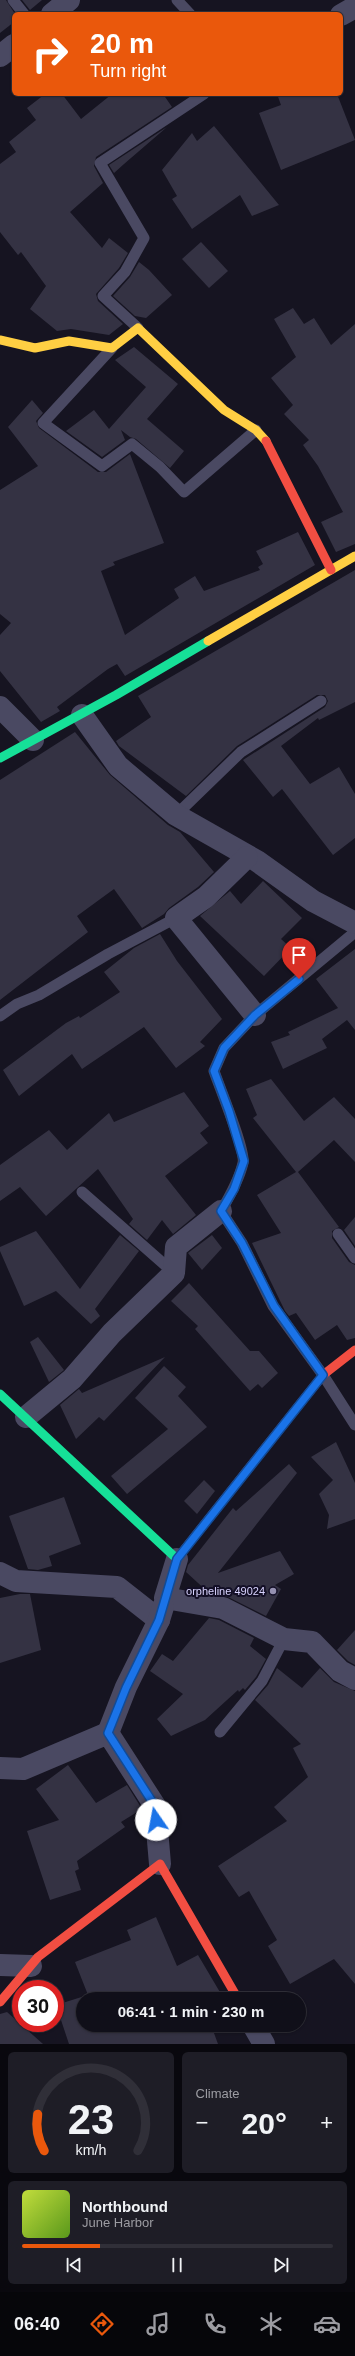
<!DOCTYPE html>
<html lang="en">
<head>
<meta charset="utf-8">
<style>
  :root { --surface:#100f19; --page:#1e1d26; --text:#f1f3f6; --muted:#9c9ca2; --line:#302f38; --accent:#ea580c }
  body { margin:0; font-family:Arial,sans-serif; background:var(--page); color:var(--text); height:100vh; display:flex; flex-direction:column; font-size:15px; white-space:nowrap }
  * { box-sizing:border-box; margin:0 }
  p { font-size:13px; color:var(--muted) }
  .icon { flex:none; width:22px; height:22px; fill:none; stroke:currentColor; stroke-width:2; stroke-linecap:round; stroke-linejoin:round }
  .map { position:relative; height:2044px; overflow:hidden }
  .side { display:flex; flex-direction:column; gap:8px; padding:8px; background:#09080e; flex:1 }
  .side>* { flex:none }
  .banner { position:absolute; left:12px; top:12px; width:331px; height:84px; border-radius:6px; box-shadow:0 1px 3px #0004,0 0 0 1px var(--line); background:#ea580c; color:#fff; overflow:hidden }
  .speed { position:absolute; left:12px; top:1980px; display:flex; gap:8px; font-size:20px; font-weight:700; text-align:center }
  .speed>* { display:grid; place-content:center; width:52px; height:52px; border-radius:50%; background:var(--surface); box-shadow:0 1px 3px #0004,0 0 0 1px var(--line); line-height:1 }
  .speed .limit { border:6px solid #d22; background:#fff; color:#111 }
  .pin { position:absolute; display:grid; place-items:center; width:34px; height:34px; color:#fff; margin:-41px -17px; border-radius:50% 50% 50% 0; rotate:-45deg; box-shadow:0 0 4px #0007 }
  .pin .icon { rotate:45deg }
  .me { position:absolute; width:44px; margin:-22px; rotate:348deg; stroke-linejoin:round; filter:drop-shadow(0 0 3px #0008) }
  .turn { display:flex; align-items:center; gap:14px; height:84px; padding:0 12px; font-size:18px }
  .turn .icon { width:52px; height:52px; stroke-width:2.5 }
  .turn b { display:block; font-size:28px; line-height:34px }
  .big { font-size:30px; font-weight:700; line-height:1.1 }
  .side .widget { flex:1; display:flex; flex-direction:column; justify-content:center; gap:6px; min-width:0; padding:0 14px; border-radius:6px; background:var(--page) }
  .side .dial { align-items:center; gap:0 }
  .dial svg { height:104px; overflow:visible; fill:none; stroke:var(--line); stroke-width:7; stroke-linecap:round; text-anchor:middle }
  .dial text { fill:var(--text); stroke:none }
  .song { display:flex; align-items:center; gap:12px }
  .cover { width:48px; height:48px; border-radius:6px; background:linear-gradient(135deg,hsl(70 70% 55%),hsl(90 70% 35%)) }
  .played { height:4px; border-radius:2px; background:linear-gradient(90deg,var(--accent) 25%,var(--line) 25%) }
  .keys { display:flex; justify-content:space-around; direction:ltr }
  .heat { display:flex; justify-content:space-between; align-items:center; font-size:22px; direction:ltr }
  .side .tiles { flex:1; display:grid; gap:8px; grid-template-columns:1fr 1fr }
  .widget:last-child { grid-column:span 2 }
  .trip { position:absolute; left:76px; top:1992px; width:230px; height:40px; border-radius:20px; background:var(--surface); box-shadow:0 1px 3px #0004,0 0 0 1px var(--line); font-weight:700; line-height:40px; text-align:center }
  .tabs { display:flex; height:64px; justify-content:space-around; align-items:center; background:#06060a; color:var(--muted) }
  .tabs .icon { width:28px; height:28px }
  .tabs .current { color:var(--accent) }
  .tabs b { font-size:18px; color:var(--text) }
  .map>svg:first-child { display:block }
  .building { fill:#343243 }
  .lines { fill:none; stroke-linecap:round; stroke-linejoin:round }
  .lane { stroke:#4a4962; stroke-width:11 }
  .street { stroke:#4a4962; stroke-width:22 }
  .fast { stroke:#16e098; stroke-width:9 }
  .slow { stroke:#ffcf43; stroke-width:9 }
  .jam { stroke:#f24e42; stroke-width:9 }
  .route-casing { stroke:#114b97; stroke-width:10 }
  .route { stroke:#1a73e8; stroke-width:7 }
  .poi-dot { fill:#9591b1; stroke:#130f26; stroke-width:1.5 }
  .labels { text-anchor:middle; dominant-baseline:central; stroke-width:4; stroke-linejoin:round; paint-order:stroke }
  .poi-label { font-size:11px; fill:#d9d4ff; stroke:#130f26; text-anchor:end }
</style>
</head>
<body>
<div class="map">
<svg width="355" height="2044" viewBox="0 0 355 2044">
  <rect width="100%" height="100%" fill="#161421"/>
  <g class="building">
    <polygon points="0,0 6,0 15,14 14,22 0,33"/>
    <polygon points="22,0 42,0 30,10"/>
    <polygon points="45,94 62,94 81,119 112,94 163,94 172,107 96,157 94,166 103,183 70,212 102,248 109,238 128,253 119,268 96,294 98,301 123,324 109,335 71,329 57,331 30,309 46,286 21,252 18,255 0,232 0,164 16,152 9,142 36,120 27,108"/>
    <polygon points="277,94 337,94 355,140 281,170 259,113 281,105"/>
    <polygon points="214,126 279,205 252,216 240,195 192,229 172,199 177,196 162,170 192,133 197,141"/>
    <polygon points="167,127 124,164 114,173 109,165"/>
    <polygon points="201,242 228,271 209,288 182,259"/>
    <polygon points="139,262 149,270 172,295 146,318 135,316 113,296 130,277"/>
    <polygon points="293,308 304,324 314,318 331,345 355,324 355,544 336,552 321,522 343,512 318,466 303,445 309,440 284,414 293,405 271,378 296,357 274,319"/>
    <polygon points="134,347 178,384 147,419 184,451 170,468 136,439 130,437 121,430 125,440 102,457 66,431 94,410 109,429 146,387 115,360"/>
    <polygon points="32,400 43,413 36,421 39,428 98,472 106,472 130,454 164,543 113,562 115,565 101,571 125,635 179,598 174,589 195,576 204,591 260,570 258,567 263,564 256,551 298,532 315,565 125,676 117,664 108,669 57,707 60,711 41,722 0,671 0,635 11,623 0,614 0,490 38,466 8,427"/>
    <polygon points="355,570 355,702 319,720 318,718 281,746 310,784 339,767 355,794 355,838 333,855 282,789 273,797 243,760 325,707 328,701 325,695 317,695 237,746 186,796 119,746 116,741 151,717 138,696"/>
    <polygon points="75,732 110,775 168,825 180,832 214,872 198,887 169,908 164,914 142,928 114,889 77,916 88,932 0,1000 0,780"/>
    <polygon points="263,881 302,918 281,939 291,948 264,976 200,916 230,891 241,904"/>
    <polygon points="160,934 177,961 222,1019 200,1042 205,1046 176,1068 144,1027 82,1069 72,1054 19,1096 3,1070 66,1023 79,1016 80,1018 120,992 104,972 134,948"/>
    <polygon points="355,949 355,1030 347,1020 322,1039 327,1048 283,1069 271,1042 290,1035 288,1032 338,1008 316,979"/>
    <polygon points="271,1079 304,1121 334,1097 355,1119 355,1162 334,1140 298,1172 339,1227 332,1231 332,1238 349,1262 355,1265 355,1338 347,1340 337,1325 315,1340 296,1313 289,1316 285,1311 252,1243 281,1233 257,1195 296,1172 253,1118 257,1115 246,1089"/>
    <polygon points="184,1092 209,1126 200,1133 208,1143 165,1176 196,1215 173,1234 162,1220 147,1240 129,1224 133,1219 98,1169 46,1216 20,1187 0,1201 0,1165 49,1130 67,1150 109,1113 114,1122"/>
    <polygon points="355,1217 355,1246 344,1230"/>
    <polygon points="36,1231 80,1289 120,1235 139,1251 95,1309 100,1316 91,1324 56,1291 24,1306 0,1251 0,1247"/>
    <polygon points="212,1235 222,1248 202,1270 188,1253"/>
    <polygon points="189,1283 250,1351 259,1351 278,1373 262,1388 258,1384 250,1391 195,1329 198,1326 171,1301"/>
    <polygon points="38,1337 64,1370 49,1382 30,1342"/>
    <polygon points="165,1357 104,1421 99,1417 76,1439 60,1405 79,1389 82,1393"/>
    <polygon points="164,1366 186,1387 178,1396 207,1427 127,1494 111,1476 168,1429 135,1398"/>
    <polygon points="336,1442 355,1483 355,1519 327,1529 329,1515 319,1494 333,1480 311,1457"/>
    <polygon points="289,1464 297,1473 218,1573 280,1551 294,1574 275,1585 281,1589 266,1616 228,1597 209,1593 186,1572 188,1565 233,1508 236,1511"/>
    <polygon points="204,1480 215,1491 197,1514 184,1501"/>
    <polygon points="64,1497 81,1544 49,1556 52,1566 38,1570 28,1569 9,1516"/>
    <polygon points="20,1594 30,1594 41,1650 0,1663 0,1598"/>
    <polygon points="209,1618 219,1620 254,1638 250,1646 266,1659 256,1677 245,1690 243,1688 239,1692 238,1690 205,1720 171,1736 157,1719 183,1694 150,1671 162,1654 173,1661"/>
    <polygon points="355,1630 355,1665 348,1661 337,1650"/>
    <polygon points="277,1668 302,1688 320,1668 334,1682 355,1691 355,1984 334,1959 290,1984 268,1946 277,1940 249,1891 239,1897 218,1866 287,1821 274,1807 308,1777 293,1748 301,1744 255,1700 268,1685"/>
    <polygon points="68,1765 96,1803 127,1785 142,1809 121,1822 125,1827 77,1861 79,1869 75,1871 81,1890 50,1900 27,1831 59,1820 36,1789"/>
    <polygon points="156,1917 177,1966 198,1955 224,1999 83,1999 83,2025 211,2025 218,2044 69,2044 56,2005 88,1995 75,1962 131,1940 127,1930"/>
    <polygon points="7,2012 43,2044 0,2044 0,2014"/>
  </g>
  <g class="lines">
    <g class="lane">
      <polyline points="13,0 24,14"/>
      <polyline points="177,0 190,14"/>
      <polyline points="138,328 103,296 125,272 144,238 100,163 204,94"/>
      <polyline points="112,348 43,423 102,466 132,444 160,467 184,492 256,430"/>
      <polyline points="176,815 241,752 321,701"/>
      <path d="M355 932 255 1015 224 1048 214 1071C219 1086 246 1151 243 1163 239 1180 230 1196 221 1211L242 1243 273 1306 323 1375 355 1425"/>
      <polyline points="0,1016 17,1004 39,995 108,954 176,918"/>
      <polyline points="82,1192 174,1273"/>
      <polyline points="338,1234 355,1258"/>
      <polyline points="220,1732 262,1681 284,1639"/>
    </g>
    <g class="street">
      <polyline points="52,14 69,0"/>
      <polyline points="341,15 355,7"/>
      <polyline points="0,56 14,45"/>
      <polyline points="0,707 33,740"/>
      <polyline points="82,715 118,766 176,815 257,861 313,901 355,923"/>
      <polyline points="247,857 206,897 176,918 255,1015"/>
      <polyline points="26,1417 72,1379 112,1333 174,1273 176,1247 221,1211"/>
      <polyline points="177,1559 165,1598 223,1608 284,1639 312,1642 340,1671 355,1679"/>
      <polyline points="0,1573 16,1581 117,1587 159,1620"/>
      <polyline points="108,1733 126,1687 159,1620 163,1607"/>
      <polyline points="0,1768 23,1769 108,1733 155,1806 160,1864"/>
      <polyline points="0,1965 31,1966"/>
      <polyline points="253,2025 264,2044"/>
    </g>
    <g class="fast">
      <polyline points="0,758 116,695 208,641"/>
      <polyline points="0,1394 177,1559 180,1555"/>
    </g>
    <g class="slow">
      <polyline points="0,340 35,348 69,341 112,348 138,328 224,410 256,430 266,441"/>
      <polyline points="208,641 355,556"/>
    </g>
    <g class="jam">
      <polyline points="266,441 331,570"/>
      <polyline points="180,1555 323,1375 355,1350"/>
      <polyline points="0,2002 38,1957 160,1864 238,1999"/>
    </g>
  </g>
  <g class="lines">
    <g class="route-casing">
      <polyline id="route" points="156,1820 155,1806 108,1733 126,1688 159,1620 177,1559 323,1375 274,1306 242,1243 221,1211 234,1189 244,1161 229,1111 214,1071 224,1048 255,1015 299,979"/>
    </g>
    <use href="#route" class="route"/>
  </g>
  <circle class="poi-dot" cx="273" cy="1591" r="4"/>
  <g class="labels">
    <g class="poi-label">
      <text x="265" y="1591">orpheline 49024</text>
    </g>
  </g>
</svg>
<div class="speed"><div class="limit">30</div></div>
<div class="pin" style="left:299px;top:979px;background:#d93025"><svg class="icon" aria-label="arrive" viewBox="0 0 24 24"><path d="M6 21V4h12l-3 4 3 4H6"/></svg></div>
<svg class="me" style="left:156px;top:1820px" viewBox="-20 -20 40 40"><circle r="19" fill="#fff"/><path d="M0-13L10 11 0 6-10 11z" fill="#1a73e8"/></svg>
<div class="trip">06:41 · 1 min · 230 m</div>
<div class="banner">
<div class="turn"><svg class="icon" aria-label="right" viewBox="0 0 24 24"><path d="M7 20v-9h11M14 6l5 5-5 5"/></svg><div><b>20 m</b>Turn right</div></div>
</div>
</div>
<section class="side">
<div class="tiles">
<div class="widget dial"><svg viewBox="0 0 100 80">
<path d="M14 69A42 42 0 1 1 86 69"/>
<path d="M14 69A42 42 0 0 1 9 41" stroke="#ea580c"/>
<text x="50" y="56" font-size="32" font-weight="700">23</text>
<text x="50" y="72" font-size="11">km/h</text>
</svg></div>
<div class="widget"><p>Climate</p>
<div class="heat"><a>−</a><b class="big">20°</b><a>+</a></div>
</div>
<div class="widget">
<div class="song"><i class="cover"></i><div><b>Northbound</b><p>June Harbor</p></div></div>
<div class="played"></div>
<div class="keys"><svg class="icon" aria-label="previous" viewBox="0 0 24 24"><path d="M18 5L8 12l10 7zM5 5v14"/></svg><svg class="icon" aria-label="pause" viewBox="0 0 24 24"><path d="M8 5v14M16 5v14"/></svg><svg class="icon" aria-label="next" viewBox="0 0 24 24"><path d="M6 5l10 7-10 7zM19 5v14"/></svg></div>
</div>
</div>
</section>
<nav class="tabs">
<b>06:40</b>
<svg class="icon current" aria-label="directions" viewBox="0 0 24 24"><path d="M12 3l9 9-9 9-9-9zM9 14v-3h6M13 9l2 2-2 2"/></svg>
<svg class="icon" aria-label="music" viewBox="0 0 24 24"><path d="M9 18V5l10-2v13"/><circle cx="6" cy="18" r="3"/><circle cx="16" cy="16" r="3"/></svg>
<svg class="icon" aria-label="phone" viewBox="0 0 24 24"><path d="M5 4h4l2 5-3 2q2 4 5 5l2-3 5 2v4C11 20 4 13 5 4z"/></svg>
<svg class="icon" aria-label="climate" viewBox="0 0 24 24"><path d="M12 3v18M4 7l16 10M4 17L20 7"/></svg>
<svg class="icon" aria-label="car" viewBox="0 0 24 24"><path d="M5 17H2v-5l4-1 3-4h7l3 4 3 1v5h-3M9 17h6M6 11h13"/><circle cx="7" cy="17" r="2"/><circle cx="17" cy="17" r="2"/></svg>
</nav>
</body>
</html>
